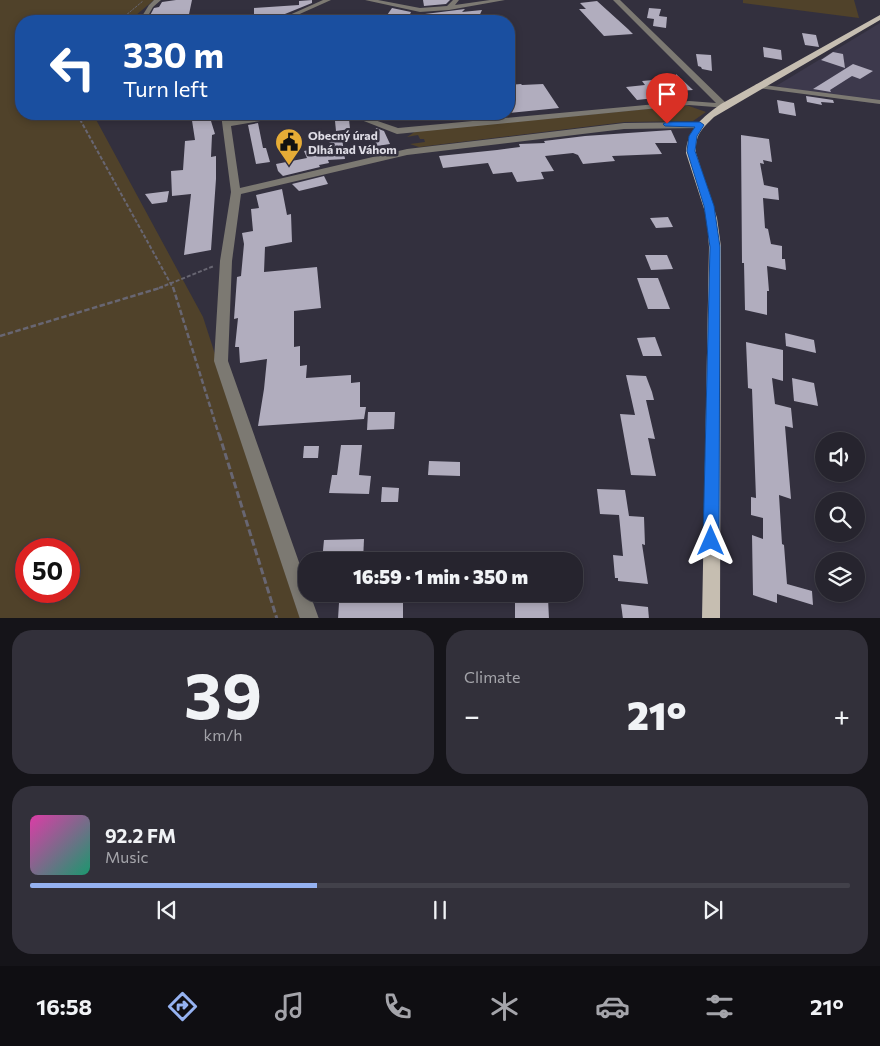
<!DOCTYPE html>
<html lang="en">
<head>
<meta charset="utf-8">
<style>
  :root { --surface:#26242e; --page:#32303a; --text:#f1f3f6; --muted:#a4a4aa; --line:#42414a; --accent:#95b2f1 }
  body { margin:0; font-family:Commissioner,sans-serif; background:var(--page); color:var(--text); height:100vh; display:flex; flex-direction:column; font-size:19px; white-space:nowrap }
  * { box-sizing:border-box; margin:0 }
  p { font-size:16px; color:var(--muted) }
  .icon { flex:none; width:28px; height:28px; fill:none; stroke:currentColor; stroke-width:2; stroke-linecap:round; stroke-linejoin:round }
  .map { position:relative; height:618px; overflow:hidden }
  .drawer { display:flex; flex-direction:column; gap:12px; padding:12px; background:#151419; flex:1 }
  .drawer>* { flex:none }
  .top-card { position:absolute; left:15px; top:15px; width:500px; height:105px; border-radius:20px; box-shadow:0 2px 8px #0003,0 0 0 1px var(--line); background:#1a4fa0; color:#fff; overflow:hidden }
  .controls { position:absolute; left:815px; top:432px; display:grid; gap:10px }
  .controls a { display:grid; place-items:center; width:50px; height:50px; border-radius:50%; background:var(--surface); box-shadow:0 2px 8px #0003,0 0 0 1px var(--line); font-size:25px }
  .speed { position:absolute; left:15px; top:538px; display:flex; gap:10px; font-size:25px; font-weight:700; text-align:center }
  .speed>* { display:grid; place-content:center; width:65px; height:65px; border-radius:50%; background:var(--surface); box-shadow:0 2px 8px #0003,0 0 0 1px var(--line); line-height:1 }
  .speed .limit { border:8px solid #d22; background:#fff; color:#111 }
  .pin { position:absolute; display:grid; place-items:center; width:42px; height:42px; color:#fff; margin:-51px -21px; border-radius:50% 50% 50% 0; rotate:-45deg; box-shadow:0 0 5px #0007 }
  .pin .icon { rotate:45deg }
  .me { position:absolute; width:55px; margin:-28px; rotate:0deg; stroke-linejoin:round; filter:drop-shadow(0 0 4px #0008) }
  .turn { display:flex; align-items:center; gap:18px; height:105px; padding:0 25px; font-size:22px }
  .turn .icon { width:65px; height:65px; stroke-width:2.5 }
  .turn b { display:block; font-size:35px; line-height:42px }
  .big { font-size:38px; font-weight:800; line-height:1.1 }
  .drawer .widget { flex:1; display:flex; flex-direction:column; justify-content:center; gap:8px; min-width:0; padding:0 18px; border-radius:20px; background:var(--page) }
  .drawer .dial { align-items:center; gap:0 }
  .dial b { font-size:65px; line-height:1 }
  .song { display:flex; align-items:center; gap:15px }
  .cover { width:60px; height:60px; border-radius:8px; background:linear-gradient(135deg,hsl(320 70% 55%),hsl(160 70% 35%)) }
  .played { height:5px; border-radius:2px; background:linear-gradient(90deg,var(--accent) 35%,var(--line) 35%) }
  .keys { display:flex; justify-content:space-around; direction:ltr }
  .heat { display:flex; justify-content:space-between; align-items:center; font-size:28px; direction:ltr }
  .drawer .tiles { flex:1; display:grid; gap:12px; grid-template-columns:1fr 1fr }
  .widget:last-child { grid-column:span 2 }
  .trip { position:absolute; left:298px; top:552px; width:285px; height:50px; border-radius:20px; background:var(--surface); box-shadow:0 2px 8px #0003,0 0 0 1px var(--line); font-weight:800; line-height:50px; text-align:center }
  .tab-bar { display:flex; height:80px; justify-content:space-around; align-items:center; background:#0f0e12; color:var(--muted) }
  .tab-bar .icon { width:35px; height:35px }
  .tab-bar .on { color:var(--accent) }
  .tab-bar b { font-size:22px; color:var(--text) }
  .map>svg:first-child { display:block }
  .built { fill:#3d394c }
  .green { fill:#50422a; fill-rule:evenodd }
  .building { fill:#b1adbe }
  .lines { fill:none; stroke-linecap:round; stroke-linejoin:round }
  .path-far3 { stroke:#686672; stroke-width:1; stroke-dasharray:2.5 1; stroke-linecap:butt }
  .path-far2 { stroke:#686672; stroke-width:2; stroke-dasharray:4 2; stroke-linecap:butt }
  .path-far1 { stroke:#686672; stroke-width:2.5; stroke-dasharray:5.5 2.5; stroke-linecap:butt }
  .path { stroke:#686672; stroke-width:3; stroke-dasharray:7 3; stroke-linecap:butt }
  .minor { fill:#7c7972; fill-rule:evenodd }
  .major { fill:#c6beb1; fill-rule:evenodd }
  .route { fill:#1a73e8; stroke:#114b97 }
  .labels { text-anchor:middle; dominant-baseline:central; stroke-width:5; stroke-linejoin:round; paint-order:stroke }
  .far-poi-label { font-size:12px; font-weight:bold; fill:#dedce5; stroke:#33303e; text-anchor:start }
</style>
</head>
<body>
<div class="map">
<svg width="880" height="619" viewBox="0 0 880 619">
  <rect width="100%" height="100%" fill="#33303e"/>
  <polygon class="built" points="880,23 880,104 841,99 776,86"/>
  <g class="green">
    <path d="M0 0H154L129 21H21V114H93L203 317 300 618H0ZM26 549H69V591H26Z"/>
    <polygon points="743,0 854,0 859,18 743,3"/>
    <polygon points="679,106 689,106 706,112 693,121 625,122 419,147 410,144 425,142 424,139 420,139 418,135 407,137 416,131"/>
  </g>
  <g class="building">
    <polygon points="176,0 192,0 188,19 182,19 182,21 147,21 154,8 159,7 162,2"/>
    <polygon points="312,0 312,3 280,16 275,20 260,19 259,15 254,14 254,8 299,5 299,1"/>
    <polygon points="423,0 450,0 446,4 424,6"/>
    <polygon points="597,1 628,29 633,34 604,36 579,9 586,9 580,3"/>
    <polygon points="392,8 411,12 408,19 385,18"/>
    <polygon points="649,8 661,9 659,16 667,17 666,28 653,26 654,19 647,18"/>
    <polygon points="465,9 462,12 482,10 477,21 426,21 425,14"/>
    <polygon points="802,33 816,35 819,47 805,45"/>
    <polygon points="763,47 781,50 782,60 764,57"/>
    <polygon points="833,52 843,54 845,68 821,60"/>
    <polygon points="696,54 711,55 712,71 702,69 701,67 698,66"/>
    <polygon points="853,64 873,71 860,79 852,76 830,90 831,92 813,89"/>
    <polygon points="676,74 693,90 660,92 664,97 637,100 626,87 645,85 642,81 676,78"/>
    <polygon points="521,84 522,85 543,84 559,108 509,113 509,85"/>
    <polygon points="806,96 833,100 834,103 821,102 822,105 807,102"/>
    <polygon points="777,100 794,103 796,116 779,113"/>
    <polygon points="191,114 208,114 211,121 215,134 212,135 211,157 216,156 216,179 211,250 184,255 191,194 172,196 171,171 183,170 185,141 195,140"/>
    <polygon points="349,119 350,129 336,131 335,121"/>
    <polygon points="258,123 263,148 266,148 270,162 256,164 248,125"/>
    <polygon points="376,128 384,131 390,144 377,146 373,135 375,134"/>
    <polygon points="671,130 677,143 655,143 662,154 612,156 615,161 583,164 578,155 573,153 545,156 554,171 541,172 544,179 517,182 512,172 493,174 488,163 443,168 439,156 497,150 520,147 519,144 545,143 544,141 585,136"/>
    <polygon points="741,135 769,139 772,162 763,160 764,164 760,163 764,185 778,188 779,200 763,198 765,228 768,229 771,244 782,246 782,259 785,259 786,270 767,266 769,291 767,291 767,315 745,310 744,263 742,263"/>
    <polygon points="342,138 345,159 328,160 329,163 319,165 320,167 283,176 278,171 276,164 307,158 304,151 330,146 329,139"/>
    <polygon points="324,176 328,184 299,191 292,184"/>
    <polygon points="282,189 287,215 291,214 292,242 265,247 264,272 317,267 321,308 294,311 294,347 300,346 300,366 307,365 306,378 351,375 351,383 360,382 360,407 366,407 364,419 258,426 264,389 267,359 240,363 239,347 235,347 238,318 234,319 237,277 241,276 244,244 242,233 253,231 251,209 259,208 256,195"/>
    <polygon points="169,191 167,202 152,204 145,194"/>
    <polygon points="668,217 673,227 656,228 650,218"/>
    <polygon points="645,255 667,255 673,269 651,270"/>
    <polygon points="637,278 658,278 670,309 648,309"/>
    <polygon points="785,333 814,340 816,353 786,346"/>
    <polygon points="655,337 662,356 643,356 637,338"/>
    <polygon points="746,342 783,350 783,381 772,378 775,404 791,408 793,428 785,426 791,499 779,495 782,544 784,545 787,584 812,591 813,605 777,594 777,603 753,595 752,535 763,539 763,518 751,515 751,497 756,498 752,389 748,388"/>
    <polygon points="626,375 646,376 652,392 654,400 646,400 655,439 648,438 656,476 631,475 620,414 635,415"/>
    <polygon points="792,378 814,383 818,406 794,401"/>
    <polygon points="368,412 395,412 394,429 367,430"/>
    <polygon points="341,445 362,445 359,475 371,476 369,494 329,493 332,475 337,475"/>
    <polygon points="304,446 319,446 318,458 303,458"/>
    <polygon points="429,461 460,462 460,476 428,475"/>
    <polygon points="382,487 399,488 398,502 381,502"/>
    <polygon points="597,489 625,490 629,516 644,517 645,545 642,544 648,584 618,581 618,578 615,578 613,555 623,556 619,515 600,514"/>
    <polygon points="364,539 363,561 322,561 324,540"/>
    <polygon points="515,594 538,595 538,597 548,598 549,619 515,619"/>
    <polygon points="403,602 403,619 338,619 339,603"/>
    <polygon points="621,604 648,607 649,619 623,619"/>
  </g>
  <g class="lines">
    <polyline class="path-far3" points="119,21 143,1"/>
    <g class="path-far2">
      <polyline points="77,114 173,288"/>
      <polyline points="159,288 214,266"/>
    </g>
    <g class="path-far1">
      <polyline points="173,287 219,435"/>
      <polyline points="0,336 163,287"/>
    </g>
    <polyline class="path" points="219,434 277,619"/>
    <g class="minor">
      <polygon points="154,0 161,0 153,7 145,21 139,21 149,5"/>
      <polygon points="323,0 331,0 284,21 276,21"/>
      <polygon points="365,0 378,0 420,8 447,6 453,0 459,0 455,5 490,0 505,0 449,10 420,12"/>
      <polygon points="613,0 620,0 727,104 727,108 689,105 397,134 346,114 357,114 398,128 689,101 716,103"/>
      <polygon points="756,84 880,100 880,104 759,88 755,86"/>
      <polygon points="221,114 229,114 230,121 271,114 288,114 284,117 231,126 240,188 407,149 624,123 700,122 704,125 700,128 624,129 407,155 241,194 232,261 228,361 306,582 306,594 310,594 319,619 300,619 214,361 220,261 231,192"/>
    </g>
    <path class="major" d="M880 15V20L714 117C702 129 695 134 696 153L717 218 721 247 720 619H702L709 247 707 218 686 153C687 129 703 117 721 104Z"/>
  </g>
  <polygon class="route" points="667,122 700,122 704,125 697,136 695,151 714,206 720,247 719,541 717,547 711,549 705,547 703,541 710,247 704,206 687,151 689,136 695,127 665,126 663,124"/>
  <defs>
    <g id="civic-pin" transform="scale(1.4375)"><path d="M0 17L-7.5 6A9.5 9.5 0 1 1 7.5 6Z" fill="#e6ac36" stroke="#33303e"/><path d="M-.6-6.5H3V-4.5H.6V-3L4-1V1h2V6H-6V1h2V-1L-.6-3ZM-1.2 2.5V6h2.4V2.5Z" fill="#111"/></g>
  </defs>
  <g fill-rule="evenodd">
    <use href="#civic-pin" x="289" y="142"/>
  </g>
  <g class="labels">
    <g class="far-poi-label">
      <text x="308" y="135">Obecný úrad<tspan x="308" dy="14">Dlhá nad Váhom</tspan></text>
    </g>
  </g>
</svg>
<div class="controls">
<a><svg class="icon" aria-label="sound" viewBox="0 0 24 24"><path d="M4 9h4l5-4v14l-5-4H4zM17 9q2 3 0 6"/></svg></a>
<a><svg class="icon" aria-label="search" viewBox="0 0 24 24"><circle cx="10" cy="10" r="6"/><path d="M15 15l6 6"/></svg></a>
<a><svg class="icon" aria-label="layers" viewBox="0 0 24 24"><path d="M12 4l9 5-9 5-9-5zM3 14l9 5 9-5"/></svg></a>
</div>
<div class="speed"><div class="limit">50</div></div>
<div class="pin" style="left:667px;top:124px;background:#d93025"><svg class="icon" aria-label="arrive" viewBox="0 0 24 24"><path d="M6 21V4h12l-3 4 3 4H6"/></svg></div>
<svg class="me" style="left:711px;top:541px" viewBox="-20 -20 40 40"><path d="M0-17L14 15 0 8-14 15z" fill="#1a73e8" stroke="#fff" stroke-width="4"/></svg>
<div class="trip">16:59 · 1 min · 350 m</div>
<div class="top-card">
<div class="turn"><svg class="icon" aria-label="left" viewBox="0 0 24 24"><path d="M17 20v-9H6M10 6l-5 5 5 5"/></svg><div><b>330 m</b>Turn left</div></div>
</div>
</div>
<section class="drawer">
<div class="tiles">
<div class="widget dial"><b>39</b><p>km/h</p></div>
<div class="widget"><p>Climate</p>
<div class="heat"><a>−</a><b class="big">21°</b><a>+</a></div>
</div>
<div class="widget">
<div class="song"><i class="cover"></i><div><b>92.2 FM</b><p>Music</p></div></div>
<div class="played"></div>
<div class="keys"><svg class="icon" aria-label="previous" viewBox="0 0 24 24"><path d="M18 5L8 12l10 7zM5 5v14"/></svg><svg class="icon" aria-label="pause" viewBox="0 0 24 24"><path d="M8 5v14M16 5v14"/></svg><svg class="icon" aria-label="next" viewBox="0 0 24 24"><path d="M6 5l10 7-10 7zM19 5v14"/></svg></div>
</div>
</div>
</section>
<nav class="tab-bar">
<b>16:58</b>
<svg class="icon on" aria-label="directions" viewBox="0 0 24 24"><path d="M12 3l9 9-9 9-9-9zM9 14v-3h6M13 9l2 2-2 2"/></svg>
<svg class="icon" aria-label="music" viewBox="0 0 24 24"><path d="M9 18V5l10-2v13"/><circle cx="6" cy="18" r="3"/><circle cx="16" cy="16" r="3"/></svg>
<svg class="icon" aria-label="phone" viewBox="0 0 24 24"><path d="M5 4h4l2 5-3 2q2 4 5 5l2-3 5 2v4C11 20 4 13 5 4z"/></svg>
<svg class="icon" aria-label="climate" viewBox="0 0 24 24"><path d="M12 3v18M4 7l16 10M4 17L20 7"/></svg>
<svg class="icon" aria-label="car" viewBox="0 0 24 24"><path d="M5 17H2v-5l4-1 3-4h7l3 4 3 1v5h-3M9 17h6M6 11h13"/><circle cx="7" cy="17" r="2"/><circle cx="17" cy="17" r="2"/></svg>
<svg class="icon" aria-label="filters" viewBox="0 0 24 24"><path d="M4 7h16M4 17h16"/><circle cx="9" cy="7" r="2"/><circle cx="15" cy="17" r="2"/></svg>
<b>21°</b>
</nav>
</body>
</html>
